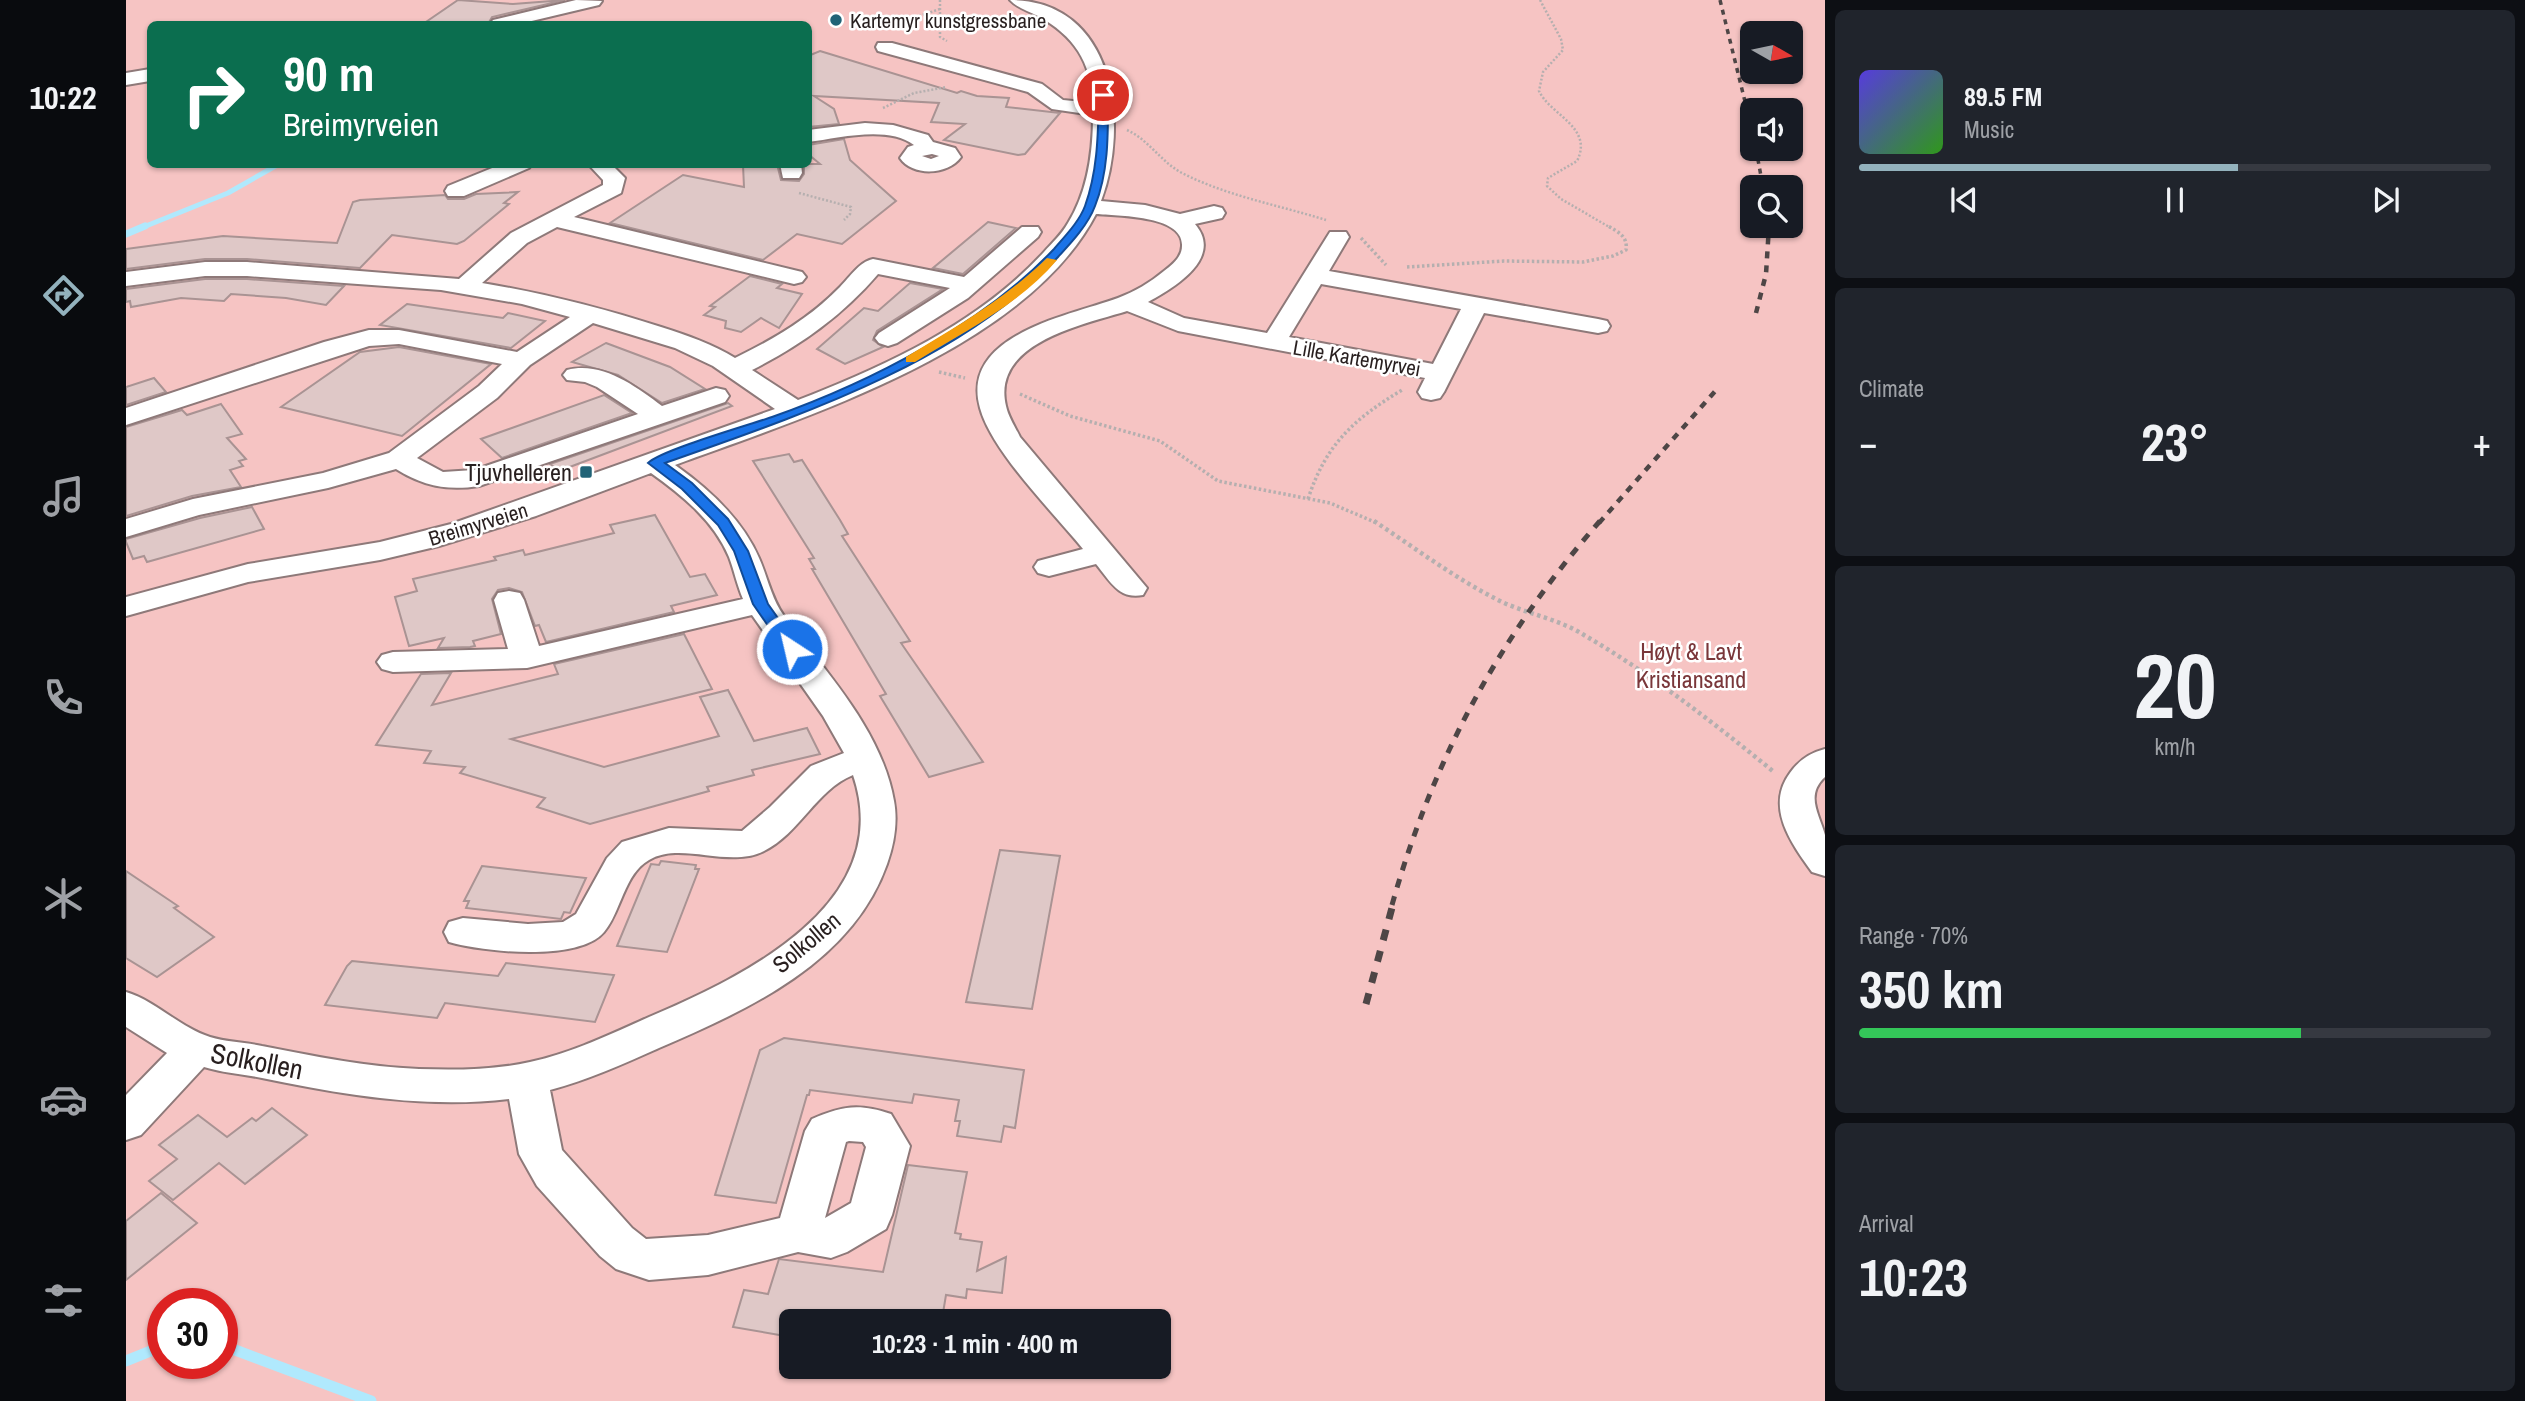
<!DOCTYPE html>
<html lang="en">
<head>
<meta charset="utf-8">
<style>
  :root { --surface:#171b24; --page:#20242c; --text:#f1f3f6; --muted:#9ea1a6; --line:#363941; --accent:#93b2bd }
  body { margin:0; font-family:"Archivo Narrow",sans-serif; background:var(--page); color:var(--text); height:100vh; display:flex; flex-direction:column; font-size:26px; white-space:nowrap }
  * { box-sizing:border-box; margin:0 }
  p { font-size:23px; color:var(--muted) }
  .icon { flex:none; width:38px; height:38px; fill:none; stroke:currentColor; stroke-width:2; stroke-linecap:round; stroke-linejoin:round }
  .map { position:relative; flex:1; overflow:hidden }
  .panel { display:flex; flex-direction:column; gap:10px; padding:10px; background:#0d0f14; width:700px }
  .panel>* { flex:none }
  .banner { position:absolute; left:21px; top:21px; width:665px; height:147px; border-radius:10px; box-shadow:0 2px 5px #0004; background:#0b6e4f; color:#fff; overflow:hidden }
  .needle { width:46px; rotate:99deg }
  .controls { position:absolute; left:1614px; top:21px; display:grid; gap:14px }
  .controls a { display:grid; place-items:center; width:63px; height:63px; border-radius:10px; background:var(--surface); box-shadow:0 2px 5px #0004; font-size:35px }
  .speed { position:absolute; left:21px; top:1288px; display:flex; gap:14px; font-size:35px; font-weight:700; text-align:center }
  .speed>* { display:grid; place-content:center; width:91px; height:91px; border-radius:50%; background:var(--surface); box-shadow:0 2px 5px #0004; line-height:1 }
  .speed .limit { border:10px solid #d22; background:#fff; color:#111 }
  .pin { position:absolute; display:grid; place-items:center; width:60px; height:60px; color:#fff; margin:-30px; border:4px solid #fff; border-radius:50%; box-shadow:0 2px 7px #0007 }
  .me { position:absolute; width:77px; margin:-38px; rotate:325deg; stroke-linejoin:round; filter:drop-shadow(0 0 5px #0008) }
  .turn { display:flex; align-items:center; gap:24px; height:147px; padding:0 21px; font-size:32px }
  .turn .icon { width:91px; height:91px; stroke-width:2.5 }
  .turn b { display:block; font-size:49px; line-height:60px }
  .big { font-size:52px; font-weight:700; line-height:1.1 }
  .panel .widget { flex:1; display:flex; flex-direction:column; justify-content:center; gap:10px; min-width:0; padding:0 24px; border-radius:10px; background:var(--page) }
  .panel .dial { align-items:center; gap:0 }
  .dial b { font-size:91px; line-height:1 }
  .song { display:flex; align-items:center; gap:21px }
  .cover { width:84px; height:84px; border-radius:10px; background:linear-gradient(135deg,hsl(250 70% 55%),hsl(110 70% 35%)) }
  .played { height:7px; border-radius:4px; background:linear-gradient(90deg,var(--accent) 60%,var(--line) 60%) }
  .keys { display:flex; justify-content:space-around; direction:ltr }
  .heat { display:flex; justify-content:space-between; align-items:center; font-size:38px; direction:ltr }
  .charge { height:10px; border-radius:5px; background:linear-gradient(90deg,#34c759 70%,var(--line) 0) }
  .trip { position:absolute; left:653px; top:1309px; width:392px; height:70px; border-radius:10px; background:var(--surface); box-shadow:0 2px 5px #0004; font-weight:700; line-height:70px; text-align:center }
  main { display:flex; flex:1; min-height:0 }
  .tabs { display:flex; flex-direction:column; width:126px; justify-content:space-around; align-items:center; background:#090b0e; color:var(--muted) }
  .tabs .icon { width:49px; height:49px }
  .tabs .current { color:var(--accent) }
  .tabs b { font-size:32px; color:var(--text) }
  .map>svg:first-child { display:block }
  .green { fill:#f6c4c3; fill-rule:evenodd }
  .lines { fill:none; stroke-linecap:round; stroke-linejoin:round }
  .stream-far2 { stroke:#b0e9fd; stroke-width:5 }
  .stream-far1 { stroke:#b0e9fd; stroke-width:7 }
  .stream { stroke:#b0e9fd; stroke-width:11 }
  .building { fill:#dfc8c7; stroke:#a99393; stroke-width:2 }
  .minor-casing { stroke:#8e7979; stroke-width:4 }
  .path-far2 { stroke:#b5afaf; stroke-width:2.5; stroke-dasharray:2 2; stroke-linecap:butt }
  .path-far1 { stroke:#b5afaf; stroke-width:3.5; stroke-dasharray:2.5 2.5; stroke-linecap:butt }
  .path { stroke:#b5afaf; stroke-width:4.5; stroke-dasharray:3.5 3.5; stroke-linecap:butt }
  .minor { fill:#fff; fill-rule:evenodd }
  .rail-far3 { stroke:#4e4646; stroke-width:3.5; stroke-dasharray:5 5; stroke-linecap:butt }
  .rail-far2 { stroke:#4e4646; stroke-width:4.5; stroke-dasharray:7 7; stroke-linecap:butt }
  .rail-far1 { stroke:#4e4646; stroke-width:5; stroke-dasharray:9 9; stroke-linecap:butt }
  .rail { stroke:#4e4646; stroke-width:7; stroke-dasharray:11 11; stroke-linecap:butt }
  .route { fill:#1a73e8; stroke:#114b97; stroke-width:2 }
  .slow { fill:#f59e0b }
  .poi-dot { fill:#216377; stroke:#fff; stroke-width:2.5 }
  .labels { text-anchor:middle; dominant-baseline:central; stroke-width:5; stroke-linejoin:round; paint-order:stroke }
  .far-poi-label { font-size:21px; fill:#281f1f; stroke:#fff; text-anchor:start }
  .far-street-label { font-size:21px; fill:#281f1f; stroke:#fff }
  .poi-label { font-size:24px; fill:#281f1f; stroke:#fff; text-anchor:end }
  .park-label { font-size:24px; fill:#7a373a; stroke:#fff }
  .street-label { font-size:24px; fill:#281f1f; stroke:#fff }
  .near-street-label { font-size:28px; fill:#281f1f; stroke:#fff }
</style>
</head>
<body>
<main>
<nav class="tabs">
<b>10:22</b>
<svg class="icon current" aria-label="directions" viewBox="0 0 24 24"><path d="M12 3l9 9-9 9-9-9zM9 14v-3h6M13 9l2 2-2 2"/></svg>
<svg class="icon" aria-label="music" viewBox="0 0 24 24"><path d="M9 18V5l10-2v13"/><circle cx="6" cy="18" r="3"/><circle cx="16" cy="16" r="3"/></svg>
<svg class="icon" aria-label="phone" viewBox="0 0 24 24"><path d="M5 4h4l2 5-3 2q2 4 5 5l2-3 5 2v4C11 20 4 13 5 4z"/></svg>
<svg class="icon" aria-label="climate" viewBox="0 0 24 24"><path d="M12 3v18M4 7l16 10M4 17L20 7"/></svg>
<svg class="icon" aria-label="car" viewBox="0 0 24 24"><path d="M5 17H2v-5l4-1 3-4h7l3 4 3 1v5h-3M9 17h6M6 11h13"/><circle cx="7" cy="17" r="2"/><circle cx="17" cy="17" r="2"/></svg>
<svg class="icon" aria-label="filters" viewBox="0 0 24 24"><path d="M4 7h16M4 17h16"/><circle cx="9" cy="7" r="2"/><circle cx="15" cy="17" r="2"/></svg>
</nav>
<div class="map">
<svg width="1699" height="1401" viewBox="0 0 1699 1401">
  <rect width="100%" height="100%" fill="#fef9f9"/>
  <path class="green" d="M0 0H1699V1401H0ZM24 24H682V164H24ZM1626 33H1664V72H1626ZM1626 110H1664V149H1626ZM1626 187H1664V226H1626ZM37 1304H96V1363H37ZM665 1321H1032V1367H665Z"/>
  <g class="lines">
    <polyline class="stream-far2" points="15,228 102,193 153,164"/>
    <polyline class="stream-far1" points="0,234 19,226"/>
    <g class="stream">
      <polyline points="96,1345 245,1401"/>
      <polyline points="0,1361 37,1346"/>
    </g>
  </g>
  <g class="building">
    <polygon points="332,0 387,4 439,0 366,17 362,24 297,24"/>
    <polygon points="694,51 831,93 835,91 851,96 883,98 880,107 934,113 899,154 892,155 818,140 839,124 805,122 813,103 688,96 708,109 713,124 682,127 682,56"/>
    <polygon points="718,139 724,160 770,201 716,244 671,234 637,260 484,223 557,175 618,187 617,165 651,164 655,180 673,181 678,174 678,164 694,164 682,154 682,145"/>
    <polygon points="392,192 378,203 383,204 338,241 331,244 266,235 234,268 121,259 79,259 0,269 0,249 97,236 211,243 227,202 234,200 319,195 322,199 338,199 350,194"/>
    <polygon points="862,222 890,228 837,274 807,268"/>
    <polygon points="624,276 656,284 651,288 676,294 653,328 635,318 615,332 599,328 600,321 578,315 589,307 584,306"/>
    <polygon points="79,279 121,279 218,286 200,305 160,298 105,294 98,301 55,298 5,307 4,301 0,302 0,289"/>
    <polygon points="784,283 817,289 751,331 747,340 757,347 719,364 691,349 738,308 752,311"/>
    <polygon points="281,304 377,318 382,313 419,321 385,348 254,325"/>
    <polygon points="480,343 544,367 579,389 536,403 492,375 446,362"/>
    <polygon points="273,347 365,364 276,436 155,407 234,352"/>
    <polygon points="28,378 40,392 0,405 0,387"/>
    <polygon points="478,395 506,413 376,458 355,439"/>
    <polygon points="602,403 606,406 433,471 424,464"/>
    <polygon points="95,404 116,434 101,438 120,459 113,461 117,466 104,470 115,487 66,496 0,516 0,427 56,410 61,415"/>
    <polygon points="663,454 668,462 676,460 714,520 722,534 716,536 784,641 775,643 857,762 803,777 754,696 760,694 686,569 689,569 683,559 688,558 627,461"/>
    <polygon points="126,507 138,529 21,562 18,556 7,559 0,542 0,539 74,518"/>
    <polygon points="529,515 564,577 579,574 591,595 545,606 548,612 420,642 413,625 409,626 396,592 383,588 372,590 366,599 375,634 347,641 349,646 344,647 312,648 318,638 283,646 269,597 291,591 287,579 370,560 368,557 393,551 397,550 399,555 488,533 484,525"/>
    <polygon points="558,634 586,689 385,739 478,767 593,736 574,697 602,690 628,741 681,728 694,754 626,770 628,775 581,787 583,791 464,824 411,807 419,798 334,773 339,767 298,763 305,751 250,745 295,674 325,673 306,705 432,674 428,664"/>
    <polygon points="874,850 934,856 906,1009 840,1002"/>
    <polygon points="535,861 570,865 569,869 573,869 541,952 491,946 525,864 533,865"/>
    <polygon points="356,866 460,878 444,913 438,912 435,919 340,908 343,901 338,901"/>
    <polygon points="0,871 52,906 48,908 88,937 31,977 0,958"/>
    <polygon points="226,961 372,976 380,963 488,975 469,1022 319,1003 311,1018 199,1005 221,966"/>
    <polygon points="658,1038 898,1070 889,1128 878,1126 875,1142 831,1136 834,1121 829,1121 833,1100 788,1094 786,1103 684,1090 683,1095 681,1095 650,1203 589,1195 634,1050"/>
    <polygon points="146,1108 181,1135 119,1184 93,1163 47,1200 23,1181 51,1159 33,1145 72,1115 101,1137 126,1118 130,1121"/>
    <polygon points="782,1165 841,1172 829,1233 835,1234 834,1239 856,1242 851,1271 880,1257 876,1293 841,1289 840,1298 820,1295 816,1319 796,1317 795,1321 665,1321 665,1337 607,1327 618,1290 642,1294 653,1259 757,1272"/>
    <polygon points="35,1193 71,1223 0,1280 0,1221"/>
  </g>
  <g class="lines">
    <g class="minor-casing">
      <g id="minor">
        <polygon points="450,0 476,1 473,5 393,24 364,24 367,20"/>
        <path d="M884 0C989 0 1004 124 975 201L1019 205 1054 214 1088 206 1096 208 1099 213 1096 218 1069 224C1098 258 1048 288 1022 302L1058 318 1141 333 1204 232H1220L1223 237 1203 271 1472 319 1481 321 1484 326 1481 331 1472 333 1358 313 1318 392 1314 398 1305 400 1296 398 1292 392 1299 378 1052 331 1001 311C956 325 865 343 880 406 882 416 889 427 894 437L1021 588 1017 595C993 600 984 581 970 564L923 576 912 573 908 567 912 561 957 549C928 513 866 452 854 408 833 334 946 315 992 298 1008 292 1025 282 1038 271 1046 265 1056 257 1056 246 1058 215 991 216 970 214 900 348 682 416 549 465 583 489 616 519 633 558 642 578 645 598 658 616 700 672 756 731 768 801 772 822 768 844 761 864 726 963 623 1009 533 1048 497 1064 462 1080 424 1090L436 1150 506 1228 520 1239 582 1235 654 1218 679 1131 686 1119C716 1106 733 1103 765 1114L784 1146 766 1215 760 1229 721 1252 705 1258 672 1252 582 1275 523 1280 490 1269 474 1256 411 1186 393 1154 383 1099C300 1109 218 1095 136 1078 117 1074 97 1073 78 1067L15 1135 0 1140V1095L41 1053 0 1027V992C30 1001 53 1027 84 1037 100 1042 119 1042 136 1046 188 1056 240 1067 293 1069 330 1070 368 1070 404 1062 446 1053 485 1034 523 1017 617 977 771 904 727 775 690 790 674 833 638 851 603 869 555 841 523 860 498 874 495 912 478 932 453 962 357 952 323 942L318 932 323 922 337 918 402 924 437 922 450 914 481 858 496 842 543 828 616 831 644 807 685 766 718 753 697 716 626 615 401 668 267 672 256 669 251 662 256 655 267 652 382 649 368 600 372 593 383 591 394 593 398 600 413 646 617 599C611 585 608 570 603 557 588 521 556 495 525 473L410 516 313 546 254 560 122 582 0 616V597L122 564 254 542 325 524 649 409 587 366 549 348 467 323 404 365 371 398 291 458 317 472 348 470 512 414 471 387 459 382 441 380 437 375 441 370C476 361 509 386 536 406L590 388 599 390 603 396 599 402 353 486C321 491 297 486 270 469L202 488 73 515 0 537V519L67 499 197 473 263 453 353 386 376 364 273 344 243 346 0 425V408L198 342 243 330H273L391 352 444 317 396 304 315 290 121 276H79L0 286V272L79 262H121L333 279 385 233 477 185V180L462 164H485L499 178 495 193 448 217 676 272 680 277 676 282 668 284 431 227 401 243 356 283C417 293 476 308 535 327 560 335 587 344 609 358 648 339 684 318 714 287 724 277 733 262 747 259L838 277 896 227H912L915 232 912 237 842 298 771 343 762 346 753 343 749 338 753 333 824 288 752 274C716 316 675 345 626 370L672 400C760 366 853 323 918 252 926 243 936 234 942 223 962 191 967 152 967 115L926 109 902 92 752 51 750 47 752 43H766L916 84 937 100 967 103C965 61 948 36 912 16 903 11 891 8 884 0ZM1195 284 1335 309 1307 364 1163 337ZM723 1141 737 1142 740 1147 725 1203 699 1218 720 1142Z"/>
        <polygon points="24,69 24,81 0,85 0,73"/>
        <path d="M739 123 767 125 802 135 807 142 829 148 835 157C822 175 787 177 774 158L782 147 788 145C762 125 713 138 682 142V130ZM806 154 813 156 805 159 796 156Z"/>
        <polygon points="376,164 406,164 403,168 338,196 322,196 319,191 322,186"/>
        <polygon points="654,164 675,164 676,173 673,178 657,178"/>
        <path d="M1699 749V777C1679 795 1693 814 1699 835 1699 847 1699 864 1699 876L1686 872C1665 843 1639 807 1664 773 1673 760 1684 753 1699 749Z"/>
      </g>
    </g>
    <g class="path-far2">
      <polyline points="814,0 814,37 821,41"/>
      <path d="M1414 0 1435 39 1437 50 1417 72 1413 91C1424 115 1468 127 1451 161L1422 178 1421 186 1435 199 1485 228"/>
      <polyline points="793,16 814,9"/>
      <polyline points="757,108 788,93 821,87"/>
      <path d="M1001 130C1023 140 1035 162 1056 173 1101 196 1152 205 1200 220"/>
      <polyline points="673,193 725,207 724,214 718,220"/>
    </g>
    <g class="path-far1">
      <polyline points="1235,238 1260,265"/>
      <path d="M1281 267 1378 261 1457 262 1487 256 1500 250C1502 236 1492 232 1482 226"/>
      <polyline points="813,372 839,378"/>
      <polyline points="894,394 944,416 1034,441 1092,481 1204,503 1251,523"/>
      <path d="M1182 499C1200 444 1228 419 1276 390"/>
    </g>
    <path class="path" d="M1248 521C1289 548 1330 579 1374 601 1401 614 1433 619 1458 635 1525 674 1588 723 1648 772"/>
    <use href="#minor" class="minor"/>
    <g class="rail-far3">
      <polyline points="1594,0 1626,130"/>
      <polyline points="1630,149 1637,187"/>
    </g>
    <g class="rail-far2">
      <polyline points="1630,313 1640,274 1643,226"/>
      <polyline points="1473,523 1591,389"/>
    </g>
    <path class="rail-far1" d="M1266 905C1307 759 1374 635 1474 521"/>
    <polyline class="rail" points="1240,1004 1267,904"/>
  </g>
  <path class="route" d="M977 93 982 95C982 132 983 171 969 206 962 225 945 243 932 257 834 363 672 416 539 463L566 483 602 519 622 551 642 604 674 649 666 654 660 652 627 604 608 551 592 525 556 489 522 463C535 450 623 425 646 417 745 382 856 325 928 249 939 236 953 222 959 206 972 170 972 133 973 95Z"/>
  <path class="slow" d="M921 258 931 260C893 305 837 332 789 362H780V357C830 327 879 299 921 258Z"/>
  <g class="poi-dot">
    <circle cx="710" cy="20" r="7"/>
    <rect x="453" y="465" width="14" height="14" rx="3.5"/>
  </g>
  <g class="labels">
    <g class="far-poi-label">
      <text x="724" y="20">Kartemyr kunstgressbane</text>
    </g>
    <g class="far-street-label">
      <text transform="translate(1231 358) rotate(10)">Lille Kartemyrvei</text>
      <text transform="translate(352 524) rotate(-17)">Breimyrveien</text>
    </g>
    <g class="poi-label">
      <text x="446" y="472">Tjuvhelleren</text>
    </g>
    <g class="park-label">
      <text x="1565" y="651">Høyt &amp; Lavt<tspan x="1565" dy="28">Kristiansand</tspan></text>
    </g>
    <g class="street-label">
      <text transform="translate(680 942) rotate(-40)">Solkollen</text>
    </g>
    <g class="near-street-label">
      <text transform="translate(131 1061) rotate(11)">Solkollen</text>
    </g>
  </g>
</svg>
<div class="controls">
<a><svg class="needle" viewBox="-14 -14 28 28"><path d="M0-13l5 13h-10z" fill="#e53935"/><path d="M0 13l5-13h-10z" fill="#9ea1a6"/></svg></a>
<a><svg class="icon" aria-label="sound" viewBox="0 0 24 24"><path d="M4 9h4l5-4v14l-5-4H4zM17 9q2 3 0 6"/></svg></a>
<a><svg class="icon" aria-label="search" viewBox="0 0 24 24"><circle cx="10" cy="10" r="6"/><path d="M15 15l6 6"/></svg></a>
</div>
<div class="speed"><div class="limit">30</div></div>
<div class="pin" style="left:977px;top:95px;background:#d93025"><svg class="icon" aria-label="arrive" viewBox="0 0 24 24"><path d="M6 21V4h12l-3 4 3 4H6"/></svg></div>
<svg class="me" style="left:666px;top:649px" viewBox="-20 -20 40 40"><circle r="17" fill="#1a73e8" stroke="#fff" stroke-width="3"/><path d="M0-11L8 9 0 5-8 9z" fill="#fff"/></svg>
<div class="trip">10:23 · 1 min · 400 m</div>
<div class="banner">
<div class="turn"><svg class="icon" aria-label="right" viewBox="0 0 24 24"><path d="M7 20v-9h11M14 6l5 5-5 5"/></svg><div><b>90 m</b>Breimyrveien</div></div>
</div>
</div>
<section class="panel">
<div class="widget">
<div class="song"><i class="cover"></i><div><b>89.5 FM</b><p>Music</p></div></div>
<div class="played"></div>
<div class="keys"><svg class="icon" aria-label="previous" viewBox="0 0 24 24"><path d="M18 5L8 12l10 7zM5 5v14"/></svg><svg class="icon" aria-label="pause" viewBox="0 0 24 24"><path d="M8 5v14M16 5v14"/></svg><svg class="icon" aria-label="next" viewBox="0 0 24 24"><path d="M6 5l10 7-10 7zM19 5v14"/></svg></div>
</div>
<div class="widget"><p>Climate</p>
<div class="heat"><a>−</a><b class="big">23°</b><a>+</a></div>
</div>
<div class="widget dial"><b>20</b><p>km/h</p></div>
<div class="widget"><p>Range · 70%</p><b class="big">350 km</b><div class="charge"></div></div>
<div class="widget"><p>Arrival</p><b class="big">10:23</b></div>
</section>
</main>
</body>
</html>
